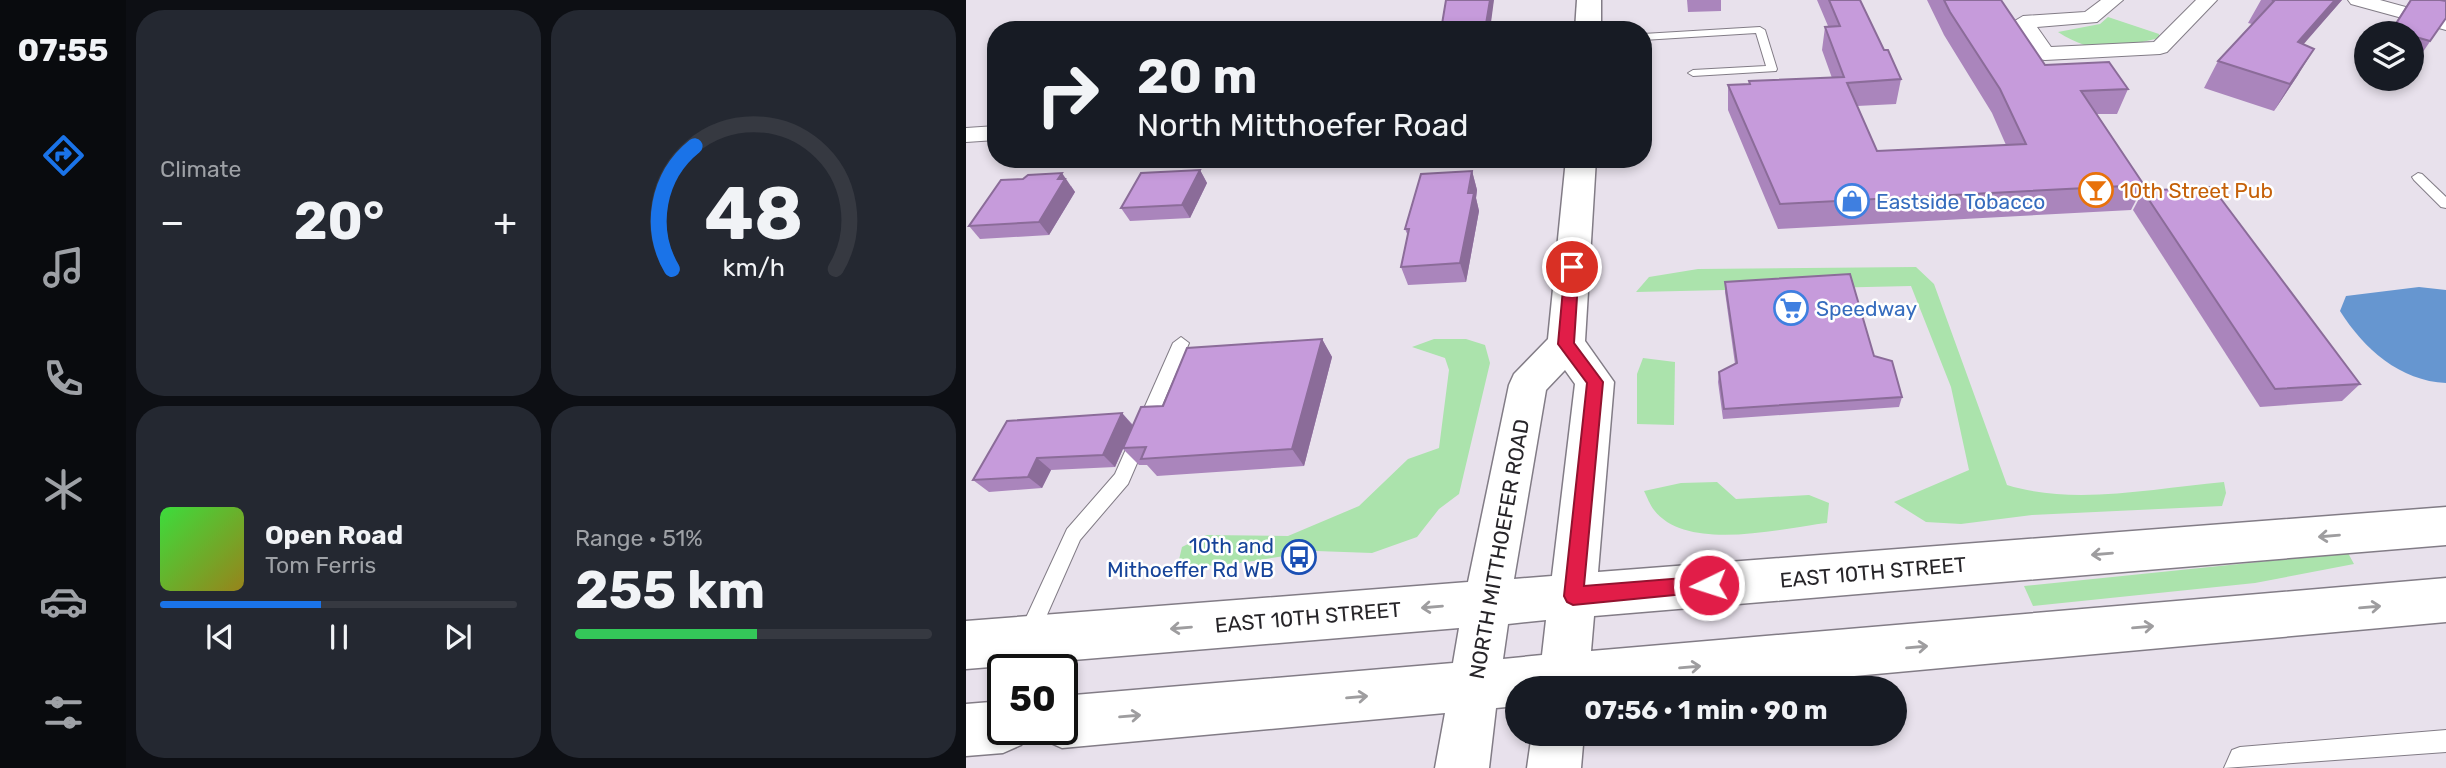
<!DOCTYPE html>
<html lang="en">
<head>
<meta charset="utf-8">
<style>
  :root { --surface:#171b24; --page:#242831; --text:#f1f3f6; --muted:#9ea1a6; --line:#363941; --accent:#1a73e8 }
  body { margin:0; font-family:Rubik,sans-serif; background:var(--page); color:var(--text); height:100vh; display:flex; flex-direction:column; font-size:26px; white-space:nowrap }
  * { box-sizing:border-box; margin:0 }
  p { font-size:23px; color:var(--muted) }
  .icon { flex:none; width:38px; height:38px; fill:none; stroke:currentColor; stroke-width:2; stroke-linecap:round; stroke-linejoin:round }
  .map { position:relative; flex:1; overflow:hidden }
  .side { display:flex; flex-direction:column; gap:10px; padding:10px; background:#0d0f14; width:840px }
  .side>* { flex:none }
  .banner { position:absolute; left:21px; top:21px; width:665px; height:147px; border-radius:28px; box-shadow:0 4px 10px #0003; background:#171b24; color:var(--text); overflow:hidden }
  .buttons { position:absolute; left:1388px; top:21px; display:grid; gap:14px }
  .buttons a { display:grid; place-items:center; width:70px; height:70px; border-radius:50%; background:var(--surface); box-shadow:0 4px 10px #0003; font-size:35px }
  .speed { position:absolute; left:21px; top:654px; display:flex; gap:14px; font-size:35px; font-weight:700; text-align:center }
  .speed>* { display:grid; place-content:center; width:91px; height:91px; border-radius:50%; background:var(--surface); box-shadow:0 4px 10px #0003; line-height:1 }
  .speed .limit { border:4px solid #111; border-radius:10px; background:#fff; color:#111 }
  .pin { position:absolute; display:grid; place-items:center; width:60px; height:60px; color:#fff; margin:-30px; border:4px solid #fff; border-radius:50%; box-shadow:0 2px 7px #0007 }
  .me { position:absolute; width:77px; margin:-38px; rotate:266deg; stroke-linejoin:round; filter:drop-shadow(0 0 5px #0008) }
  .turn { display:flex; align-items:center; gap:24px; height:147px; padding:0 35px; font-size:32px }
  .turn .icon { width:91px; height:91px; stroke-width:2.5 }
  .turn b { display:block; font-size:49px; line-height:60px }
  .big { font-size:52px; font-weight:700; line-height:1.1 }
  .side .widget { flex:1; display:flex; flex-direction:column; justify-content:center; gap:10px; min-width:0; padding:0 24px; border-radius:28px; background:var(--page) }
  .side .dial { align-items:center; gap:0 }
  .dial svg { height:182px; overflow:visible; fill:none; stroke:var(--line); stroke-width:7; stroke-linecap:round; text-anchor:middle }
  .dial text { fill:var(--text); stroke:none }
  .song { display:flex; align-items:center; gap:21px }
  .cover { width:84px; height:84px; border-radius:10px; background:linear-gradient(135deg,hsl(120 70% 55%),hsl(50 70% 35%)) }
  .played { height:7px; border-radius:4px; background:linear-gradient(90deg,var(--accent) 45%,var(--line) 45%) }
  .keys { display:flex; justify-content:space-around; direction:ltr }
  .heat { display:flex; justify-content:space-between; align-items:center; font-size:38px; direction:ltr }
  .charge { height:10px; border-radius:5px; background:linear-gradient(90deg,#34c759 51%,var(--line) 0) }
  .side .tiles { flex:1; display:grid; gap:10px; grid-template-columns:repeat(2,1fr) }
  .trip { position:absolute; left:539px; top:676px; width:402px; height:70px; border-radius:35px; background:var(--surface); box-shadow:0 4px 10px #0003; font-weight:700; line-height:70px; text-align:center }
  main { display:flex; flex:1; min-height:0 }
  .tab-bar { display:flex; flex-direction:column; width:126px; justify-content:space-around; align-items:center; background:#090b0e; color:var(--muted) }
  .tab-bar .icon { width:49px; height:49px }
  .tab-bar .on { color:var(--accent) }
  .tab-bar b { font-size:32px; color:var(--text) }
  .map>svg:first-child { display:block }
  .green { fill:#abe3ac }
  .water { fill:#6696d0 }
  .lines { fill:none; stroke-linecap:round; stroke-linejoin:round }
  .lane-casing { stroke:#827c86; stroke-width:2 }
  .street-casing { stroke:#827c86; stroke-width:2 }
  .secondary-casing { stroke:#827c86; stroke-width:3 }
  .lane { fill:#fff; fill-rule:evenodd }
  .street { fill:#fff; fill-rule:evenodd }
  .secondary { fill:#fff; fill-rule:evenodd }
  .wall { fill:#aa85bc }
  .shaded-wall { fill:#8b6c99 }
  .building { fill:#c69bdb; stroke:#8b6c99; stroke-width:2 }
  .oneway { stroke:#9e9d9f }
  .route { fill:#e11d48; stroke:#92132f; stroke-width:2 }
  .labels { text-anchor:middle; dominant-baseline:central; stroke-width:5; stroke-linejoin:round; paint-order:stroke }
  .food-label { font-size:21px; fill:#c56008; stroke:#fff; text-anchor:start }
  .shop-label { font-size:21px; fill:#366cbe; stroke:#fff; text-anchor:start }
  .transit-label { font-size:21px; fill:#164399; stroke:#fff; text-anchor:end }
  .street-label { font-size:21px; fill:#272529; stroke:#fff }
</style>
</head>
<body>
<main>
<nav class="tab-bar">
<b>07:55</b>
<svg class="icon on" aria-label="directions" viewBox="0 0 24 24"><path d="M12 3l9 9-9 9-9-9zM9 14v-3h6M13 9l2 2-2 2"/></svg>
<svg class="icon" aria-label="music" viewBox="0 0 24 24"><path d="M9 18V5l10-2v13"/><circle cx="6" cy="18" r="3"/><circle cx="16" cy="16" r="3"/></svg>
<svg class="icon" aria-label="phone" viewBox="0 0 24 24"><path d="M5 4h4l2 5-3 2q2 4 5 5l2-3 5 2v4C11 20 4 13 5 4z"/></svg>
<svg class="icon" aria-label="climate" viewBox="0 0 24 24"><path d="M12 3v18M4 7l16 10M4 17L20 7"/></svg>
<svg class="icon" aria-label="car" viewBox="0 0 24 24"><path d="M5 17H2v-5l4-1 3-4h7l3 4 3 1v5h-3M9 17h6M6 11h13"/><circle cx="7" cy="17" r="2"/><circle cx="17" cy="17" r="2"/></svg>
<svg class="icon" aria-label="filters" viewBox="0 0 24 24"><path d="M4 7h16M4 17h16"/><circle cx="9" cy="7" r="2"/><circle cx="15" cy="17" r="2"/></svg>
</nav>
<section class="side">
<div class="tiles">
<div class="widget"><p>Climate</p>
<div class="heat"><a>−</a><b class="big">20°</b><a>+</a></div>
</div>
<div class="widget dial"><svg viewBox="0 0 100 80">
<path d="M14 69A42 42 0 1 1 86 69"/>
<path d="M14 69A42 42 0 0 1 24 15" stroke="#1a73e8"/>
<text x="50" y="56" font-size="32" font-weight="700">48</text>
<text x="50" y="72" font-size="11">km/h</text>
</svg></div>
<div class="widget">
<div class="song"><i class="cover"></i><div><b>Open Road</b><p>Tom Ferris</p></div></div>
<div class="played"></div>
<div class="keys"><svg class="icon" aria-label="previous" viewBox="0 0 24 24"><path d="M18 5L8 12l10 7zM5 5v14"/></svg><svg class="icon" aria-label="pause" viewBox="0 0 24 24"><path d="M8 5v14M16 5v14"/></svg><svg class="icon" aria-label="next" viewBox="0 0 24 24"><path d="M6 5l10 7-10 7zM19 5v14"/></svg></div>
</div>
<div class="widget"><p>Range · 51%</p><b class="big">255 km</b><div class="charge"></div></div>
</div>
</section>
<div class="map">
<svg width="1480" height="768" viewBox="0 0 1480 768">
  <rect width="100%" height="100%" fill="#e8e1ec"/>
  <g class="green">
    <path d="M1142 17 1193 34V38C1150 48 1131 57 1092 32L1134 24Z"/>
    <path d="M950 267 968 284 1041 485C1109 506 1188 488 1258 482L1260 493 1256 506 1066 515 995 524 960 522 928 502 1003 470 985 387 945 286 670 292 683 277 732 269Z"/>
    <polygon points="468,339 500,339 519,345 524,363 493,494 473,509 451,537 406,553 350,551 268,564 211,568 216,547 240,535 322,536 393,506 442,459 473,448 483,370 479,358 446,347"/>
    <polygon points="677,358 709,362 708,425 671,424 671,374"/>
    <path d="M751 482 770 499 843 495 863 503 861 523C816 528 721 553 688 510 684 505 681 497 678 491L715 483Z"/>
    <polygon points="1382,553 1388,564 1289,583 1067,606 1058,586"/>
  </g>
  <path class="water" d="M1453 287 1480 290V383C1434 381 1398 349 1374 311L1380 296Z"/>
  <g class="lines">
    <g class="lane-casing">
      <g id="lane">
        <polygon points="794,27 799,30 811,69 810,71 727,76 722,73 727,70 800,66 790,33 677,40 677,34"/>
        <polygon points="1452,173 1456,174 1480,197 1480,208 1475,207 1448,180 1446,177"/>
        <polygon points="215,337 223,343 162,484 114,540 69,642 62,645 55,642 52,635 101,529 149,474 207,343"/>
        <polygon points="1480,730 1480,752 1258,768 1266,750 1274,747"/>
      </g>
    </g>
    <g class="street-casing">
      <g id="street">
        <polygon points="1135,0 1157,0 1131,22 1071,27 1085,47 1188,42 1230,0 1251,0 1201,52 1194,54 1079,60 1071,59 1047,22 1057,16 1119,12"/>
        <polygon points="1382,0 1414,0 1480,18 1480,30 1385,4"/>
        <polygon points="30,126 30,140 0,142 0,128"/>
      </g>
    </g>
    <g class="secondary-casing">
      <g id="secondary">
        <polygon points="611,0 635,0 635,30 609,30"/>
        <path d="M600 159H630L619 341 648 382 632 572 1480 507V545L628 616 625 651 1480 578V622L756 688H551V706L530 708 523 768H469L479 713 96 748 78 740 74 730H96V696L487 663 493 628 0 669V621L502 582 543 385 548 374 582 339ZM599 370 609 384 586 576 548 579 580 390ZM580 620 576 655 537 659 542 624Z"/>
        <polygon points="37,701 37,730 62,730 55,745 37,753 0,756 0,704"/>
        <polygon points="566,733 618,733 615,768 561,768"/>
      </g>
    </g>
    <use href="#lane" class="lane"/>
    <use href="#street" class="street"/>
    <use href="#secondary" class="secondary"/>
  </g>
  <g class="wall">
    <polygon points="721,0 755,0 755,11 722,12"/>
    <polygon points="851,0 894,0 918,50 935,79 930,104 891,106 911,151 1040,145 1026,113 978,35 961,0 1035,0 1079,65 1162,89 1151,114 1131,114 1178,185 1165,210 812,229 762,110 762,85 783,84 783,81 866,78 856,50 859,27 862,26"/>
    <polygon points="1295,0 1376,0 1337,44 1332,75 1308,111 1238,88 1252,61 1286,24 1282,23"/>
    <polygon points="1444,0 1480,0 1480,18 1446,68 1446,33 1423,33"/>
    <polygon points="234,170 241,183 224,218 164,221 155,208"/>
    <polygon points="506,171 511,190 510,198 513,211 500,282 442,285 435,267 442,236 439,229"/>
    <polygon points="105,186 109,192 83,235 14,239 3,226"/>
    <polygon points="1177,191 1394,384 1376,401 1294,407 1167,210"/>
    <polygon points="759,282 908,356 936,397 933,407 757,419 752,382 753,372 769,364 759,292"/>
    <polygon points="356,339 366,357 338,466 191,476 181,465 173,465 157,449 149,467 85,470 76,488 23,492 7,480 156,413 167,425 197,406"/>
  </g>
  <g class="shaded-wall">
    <polygon points="524,0 528,0 524,30 519,30"/>
    <polygon points="1369,0 1376,0 1316,69 1332,42"/>
    <polygon points="1348,49 1332,75 1308,111 1324,84"/>
    <polygon points="234,170 241,183 224,218 216,205"/>
    <polygon points="506,171 511,190 510,198 513,211 500,282 494,263"/>
    <polygon points="96,173 109,192 83,235 73,222"/>
    <polygon points="356,339 366,357 338,466 326,449"/>
    <polygon points="156,413 167,426 149,467 137,455"/>
    <polygon points="71,458 85,470 76,488 62,477"/>
  </g>
  <g class="building">
    <polygon points="480,0 524,0 519,30 475,30"/>
    <polygon points="863,0 894,0 918,50 922,50 935,79 881,83 911,151 1060,144 1034,89 984,12 978,0 1035,0 1079,65 1143,62 1162,89 1115,91 1178,185 814,204 762,85 784,84 783,81 878,77 859,27 874,26"/>
    <polygon points="1306,0 1369,0 1332,42 1348,49 1324,84 1252,61 1308,1"/>
    <polygon points="1445,0 1474,0 1480,1 1480,18 1464,41 1446,36 1446,33 1437,33 1426,30"/>
    <polygon points="234,170 216,205 155,208 175,173"/>
    <polygon points="506,171 502,193 508,193 494,263 435,267 443,229 439,229 455,174"/>
    <polygon points="96,173 92,179 99,179 73,222 3,226 35,180 57,179 62,175"/>
    <polygon points="1246,187 1394,384 1309,389 1177,191"/>
    <polygon points="884,274 908,356 926,361 936,397 758,409 753,372 771,363 759,282"/>
    <polygon points="356,339 326,449 175,459 180,447 157,448 175,407 197,406 221,348"/>
    <polygon points="156,413 137,455 71,458 62,477 7,480 41,421"/>
  </g>
  <defs><path id="oneway-shaft" d="M-6 0H5M1.5-3L5.5 0L1.5 3" fill="none" stroke-width="1.6" stroke-linecap="round" stroke-linejoin="round" transform="scale(1.75)"/></defs>
  <g class="oneway">
    <use href="#oneway-shaft" transform="translate(1363 536) rotate(175)"/>
    <use href="#oneway-shaft" transform="translate(1136 554) rotate(175)"/>
    <use href="#oneway-shaft" transform="translate(466 607) rotate(175)"/>
    <use href="#oneway-shaft" transform="translate(1404 607) rotate(-5)"/>
    <use href="#oneway-shaft" transform="translate(1177 627) rotate(-5)"/>
    <use href="#oneway-shaft" transform="translate(215 628) rotate(175)"/>
    <use href="#oneway-shaft" transform="translate(951 647) rotate(-5)"/>
    <use href="#oneway-shaft" transform="translate(724 667) rotate(-5)"/>
    <use href="#oneway-shaft" transform="translate(391 697) rotate(-5)"/>
    <use href="#oneway-shaft" transform="translate(164 716) rotate(-5)"/>
  </g>
  <polygon class="route" points="606,262 613,267 608,343 637,382 618,586 743,576 749,579 752,585 749,591 607,605 601,602 598,596 621,383 592,344 599,267"/>
  <defs>
    <g id="bar-ring" transform="scale(1.75)"><circle r="9.5" fill="#fff" stroke="#e8710a" stroke-width="1.5"/><path d="M-6-5H6L.8 .8V4.5H3.5V6h-7V4.5H-.8V.8Z" fill="#e8710a"/></g>
    <g id="shop-ring" transform="scale(1.75)"><circle r="9.5" fill="#fff" stroke="#3f7fe0" stroke-width="1.5"/><path d="M-5-2.5h2.3a2.7 3.5 0 0 1 5.4 0H5L5.5 6h-11ZM-1.5-2.5h3a1.5 2.3 0 0 0-3 0Z" fill="#3f7fe0"/></g>
    <g id="supermarket-ring" transform="scale(1.75)"><circle r="9.5" fill="#fff" stroke="#3f7fe0" stroke-width="1.5"/><path d="M-6-5.5h2.5l.6 2H6L4.5 2H-2.5L-4.4-4H-6ZM-1.5 3.2a1.3 1.3 0 1 0 .1 0ZM3 3.2a1.3 1.3 0 1 0 .1 0Z" fill="#3f7fe0"/></g>
    <g id="bus-ring" transform="scale(1.75)"><circle r="9.5" fill="#fff" stroke="#1a4fb4" stroke-width="1.5"/><path d="M-5-6H5V4H4V6H2V4H-2V6H-4V4H-5ZM-3.5-4V0h7V-4ZM-3.5 1.2v1.5H-2V1.2ZM2 1.2v1.5H3.5V1.2Z" fill="#1a4fb4"/></g>
  </defs>
  <g fill-rule="evenodd">
    <use href="#bar-ring" x="1130" y="190"/>
    <use href="#shop-ring" x="886" y="201"/>
    <use href="#supermarket-ring" x="825" y="308"/>
    <use href="#bus-ring" x="333" y="557"/>
  </g>
  <g class="labels">
    <g class="food-label">
      <text x="1154" y="190">10th Street Pub</text>
    </g>
    <g class="shop-label">
      <text x="910" y="201">Eastside Tobacco</text>
      <text x="850" y="308">Speedway</text>
    </g>
    <g class="transit-label">
      <text x="308" y="545">10th and<tspan x="308" dy="24">Mithoeffer Rd WB</tspan></text>
    </g>
    <g class="street-label">
      <text transform="translate(533 549) rotate(-80)">NORTH MITTHOEFER ROAD</text>
      <text transform="translate(907 572) rotate(-5)">EAST 10TH STREET</text>
      <text transform="translate(342 617) rotate(-5)">EAST 10TH STREET</text>
    </g>
  </g>
</svg>
<div class="buttons">
<a><svg class="icon" aria-label="layers" viewBox="0 0 24 24"><path d="M12 4l9 5-9 5-9-5zM3 14l9 5 9-5"/></svg></a>
</div>
<div class="speed"><div class="limit">50</div></div>
<div class="pin" style="left:606px;top:267px;background:#d93025"><svg class="icon" aria-label="arrive" viewBox="0 0 24 24"><path d="M6 21V4h12l-3 4 3 4H6"/></svg></div>
<svg class="me" style="left:743px;top:585px" viewBox="-20 -20 40 40"><circle r="17" fill="#e11d48" stroke="#fff" stroke-width="3"/><path d="M0-11L8 9 0 5-8 9z" fill="#fff"/></svg>
<div class="trip">07:56 · 1 min · 90 m</div>
<div class="banner">
<div class="turn"><svg class="icon" aria-label="right" viewBox="0 0 24 24"><path d="M7 20v-9h11M14 6l5 5-5 5"/></svg><div><b>20 m</b>North Mitthoefer Road</div></div>
</div>
</div>
</main>
</body>
</html>
